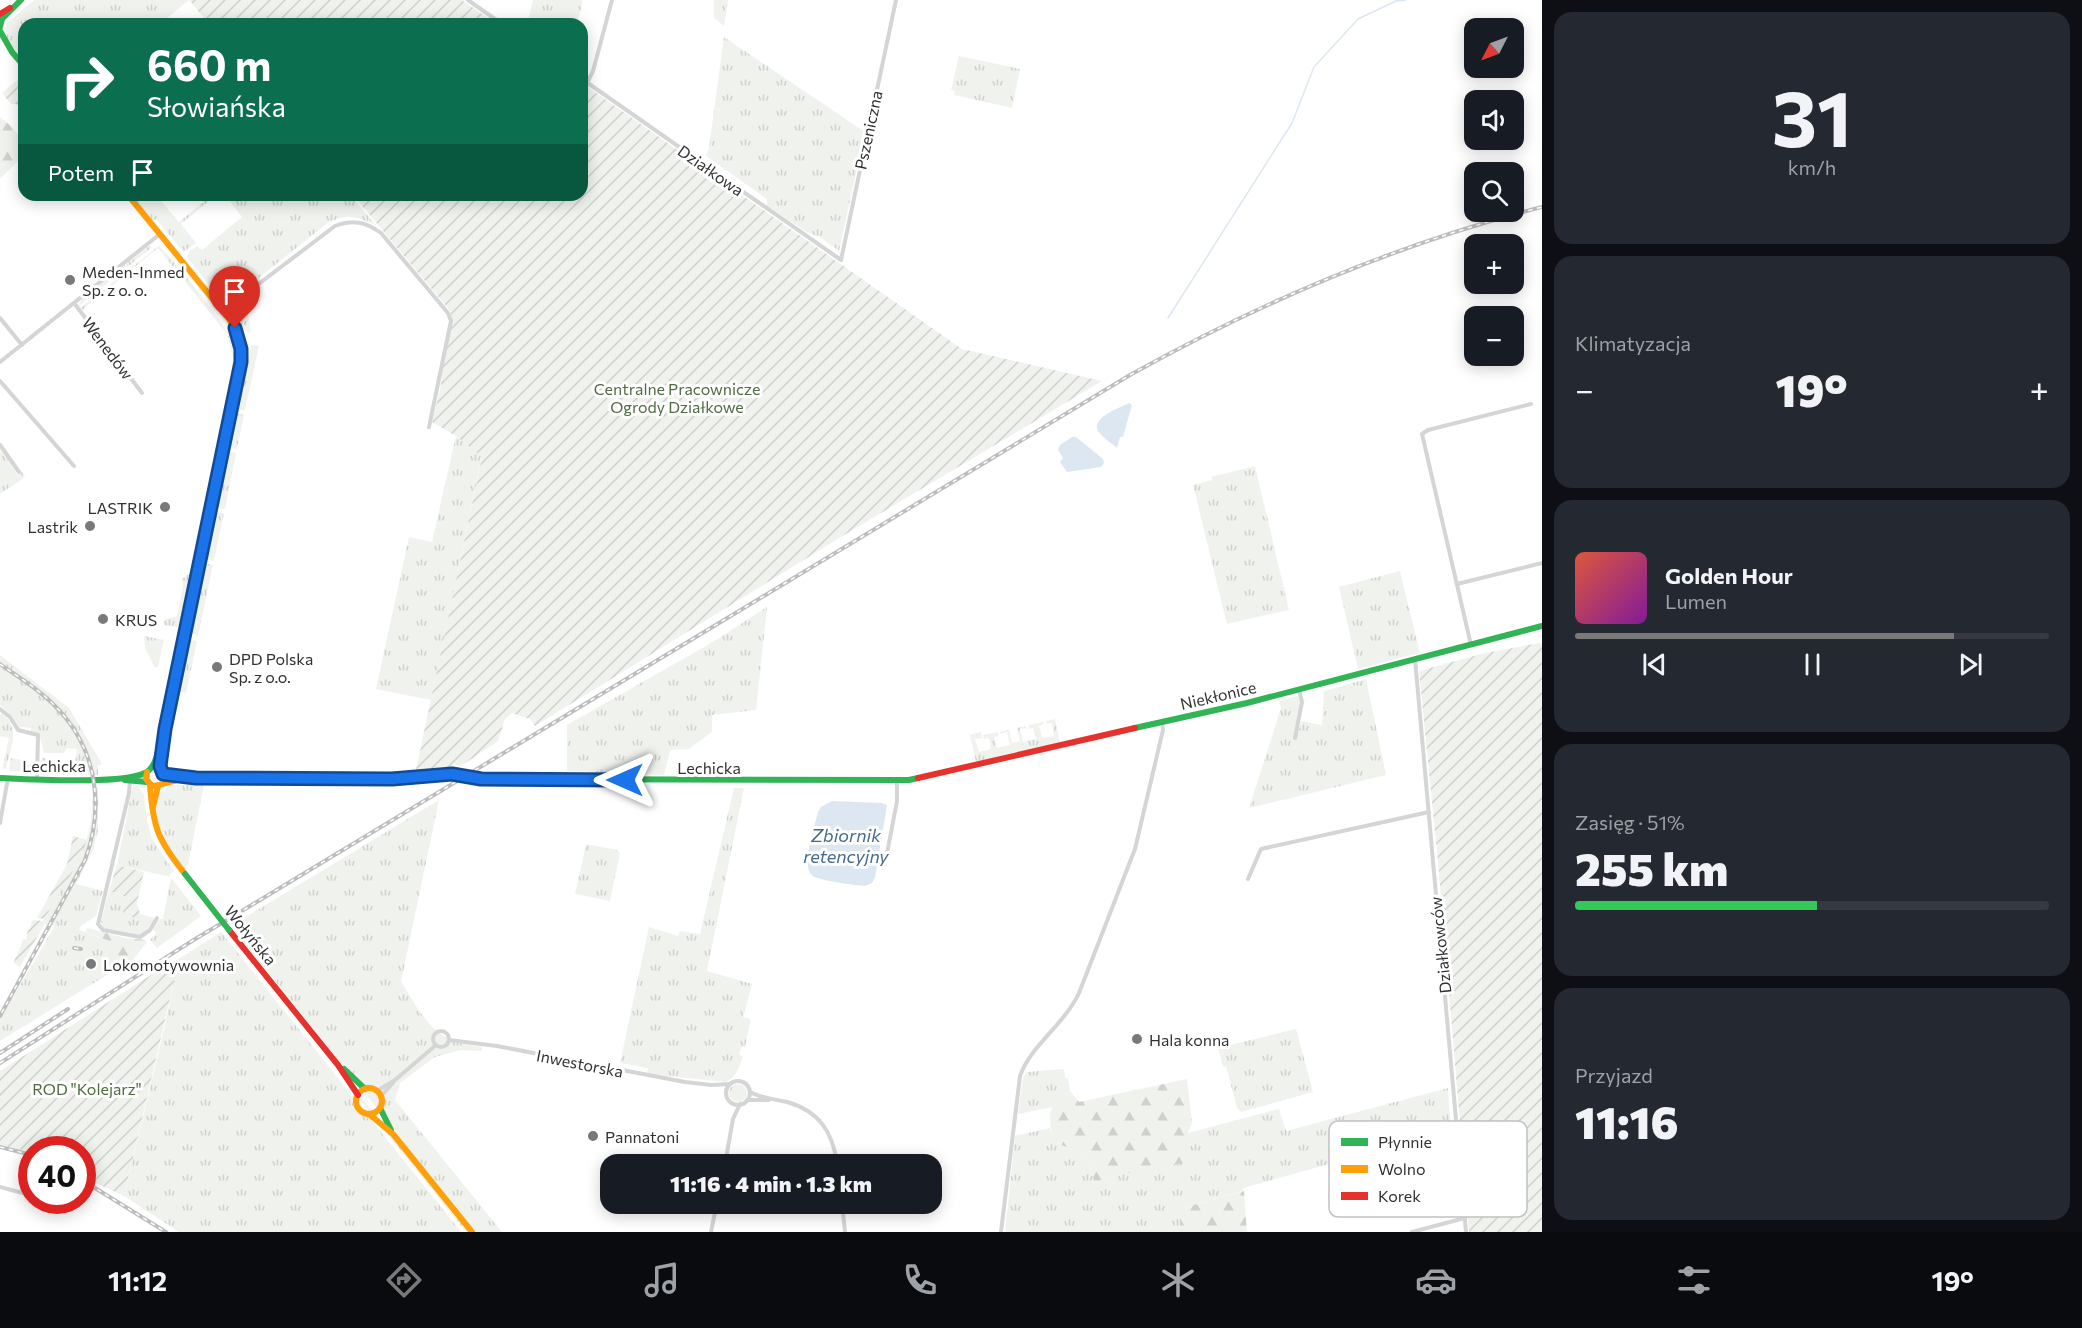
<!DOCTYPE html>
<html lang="pl">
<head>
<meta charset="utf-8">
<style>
  :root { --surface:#171b24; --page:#242831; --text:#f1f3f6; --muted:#9ea1a6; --line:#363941; --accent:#797979 }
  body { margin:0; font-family:Commissioner,sans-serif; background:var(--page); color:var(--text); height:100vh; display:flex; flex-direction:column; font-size:22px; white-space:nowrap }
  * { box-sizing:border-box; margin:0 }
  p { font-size:20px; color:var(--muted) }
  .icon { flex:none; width:33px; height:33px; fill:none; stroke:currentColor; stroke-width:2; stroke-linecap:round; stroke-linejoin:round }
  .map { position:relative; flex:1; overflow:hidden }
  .panel { display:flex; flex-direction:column; gap:12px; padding:12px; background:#0d0f14; width:540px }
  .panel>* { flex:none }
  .hud { position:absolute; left:18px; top:18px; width:570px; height:183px; border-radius:18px; box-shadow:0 3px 15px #0003; background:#0b6e4f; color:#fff; overflow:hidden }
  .needle { width:39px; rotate:228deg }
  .controls { position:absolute; left:1464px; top:18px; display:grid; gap:12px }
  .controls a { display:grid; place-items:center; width:60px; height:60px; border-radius:12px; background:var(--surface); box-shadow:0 3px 15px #0003; font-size:30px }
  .speed { position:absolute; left:18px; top:1136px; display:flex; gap:12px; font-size:30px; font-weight:700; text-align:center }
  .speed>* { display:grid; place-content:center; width:78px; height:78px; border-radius:50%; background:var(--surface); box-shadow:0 3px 15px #0003; line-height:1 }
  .speed .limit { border:9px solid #d22; background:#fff; color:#111 }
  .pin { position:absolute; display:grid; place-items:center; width:51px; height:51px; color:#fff; margin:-62px -26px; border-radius:50% 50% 50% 0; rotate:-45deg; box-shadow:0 0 6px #0007 }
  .pin .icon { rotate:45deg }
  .me { position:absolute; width:66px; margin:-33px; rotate:270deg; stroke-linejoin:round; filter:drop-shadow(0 0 4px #0008) }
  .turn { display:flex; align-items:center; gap:21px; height:126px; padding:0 30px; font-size:27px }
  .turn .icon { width:78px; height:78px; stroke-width:2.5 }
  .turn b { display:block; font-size:42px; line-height:51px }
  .then { display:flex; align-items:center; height:57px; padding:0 30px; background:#0003; gap:12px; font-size:22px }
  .big { font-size:45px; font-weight:800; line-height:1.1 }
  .panel .card { flex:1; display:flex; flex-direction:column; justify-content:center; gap:9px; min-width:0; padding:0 21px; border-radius:18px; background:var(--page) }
  .panel .dial { align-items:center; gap:0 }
  .dial b { font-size:78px; line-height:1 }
  .song { display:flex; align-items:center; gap:18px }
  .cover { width:72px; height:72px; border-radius:9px; background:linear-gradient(135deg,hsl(10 70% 55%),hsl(290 70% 35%)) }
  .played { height:6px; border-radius:3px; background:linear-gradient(90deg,var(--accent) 80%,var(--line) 80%) }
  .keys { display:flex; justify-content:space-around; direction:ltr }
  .heat { display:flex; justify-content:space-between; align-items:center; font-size:33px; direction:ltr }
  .charge { height:9px; border-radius:4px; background:linear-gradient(90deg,#34c759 51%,var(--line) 0) }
  .trip { position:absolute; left:600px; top:1154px; width:342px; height:60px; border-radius:18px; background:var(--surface); box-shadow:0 3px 15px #0003; font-weight:800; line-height:60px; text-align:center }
  .dock { display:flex; height:96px; justify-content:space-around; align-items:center; background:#090b0e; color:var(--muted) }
  .dock .icon { width:42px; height:42px }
  .dock .current { color:var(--accent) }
  .dock b { font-size:27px; color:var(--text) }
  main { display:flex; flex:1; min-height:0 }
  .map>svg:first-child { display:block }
  .grass { fill:url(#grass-tufts) }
  .forest { fill:url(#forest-firs) }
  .garden { fill:url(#garden-furrows) }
  .water { fill:#dde7f1 }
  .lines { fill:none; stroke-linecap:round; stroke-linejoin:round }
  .stream { stroke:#dde7f1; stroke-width:1.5 }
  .street { stroke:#d5d5d5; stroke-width:4 }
  .fast { stroke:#30b455; stroke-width:6 }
  .slow { stroke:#ff9f0a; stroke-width:6 }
  .jam { stroke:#e5322d; stroke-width:6 }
  .rail-casing { stroke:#bdbdbd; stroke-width:4 }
  .rail { stroke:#fff; stroke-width:1.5; stroke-dasharray:4.5; stroke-linecap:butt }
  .fast-bridge { stroke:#30b455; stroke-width:6 }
  .route-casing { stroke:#114b97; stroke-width:15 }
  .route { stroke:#1a73e8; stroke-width:10 }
  .poi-dot { fill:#797979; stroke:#fff; stroke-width:2 }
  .labels { text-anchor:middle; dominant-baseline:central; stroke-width:6; stroke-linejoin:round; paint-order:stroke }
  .street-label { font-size:16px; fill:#313131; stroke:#fff }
  .poi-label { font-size:16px; fill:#313131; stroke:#fff; text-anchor:start }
  .park-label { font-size:16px; fill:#506b41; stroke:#fff }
  .water-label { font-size:18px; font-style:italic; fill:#446a8f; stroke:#fff }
  .key { fill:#fff; stroke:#c1c1c1; stroke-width:1.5 }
  .key-label { font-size:16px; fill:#313131 }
</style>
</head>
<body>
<main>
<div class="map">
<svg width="1542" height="1232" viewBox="0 0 1542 1232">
  <defs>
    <pattern id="grass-tufts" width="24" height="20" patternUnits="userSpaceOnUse" patternTransform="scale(1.5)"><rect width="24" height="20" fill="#f0f3ed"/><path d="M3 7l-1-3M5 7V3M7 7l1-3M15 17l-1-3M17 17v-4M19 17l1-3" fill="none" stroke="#ced1cc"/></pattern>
    <pattern id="forest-firs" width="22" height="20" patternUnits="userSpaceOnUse" patternTransform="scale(1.5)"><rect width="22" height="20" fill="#f0f3ed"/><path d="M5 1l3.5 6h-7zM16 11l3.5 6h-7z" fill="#ced1cc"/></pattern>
    <pattern id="garden-furrows" width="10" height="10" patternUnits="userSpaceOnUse" patternTransform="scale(1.5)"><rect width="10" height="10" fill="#f0f3ed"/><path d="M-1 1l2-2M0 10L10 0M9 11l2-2" fill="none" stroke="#ced1cc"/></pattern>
  </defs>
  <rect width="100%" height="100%" fill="#fff"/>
  <g class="grass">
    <polygon points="35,0 189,0 160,24 24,24 24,62 5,38 7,37 5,28 7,23"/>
    <polygon points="533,0 583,0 577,24 527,24"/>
    <polygon points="714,0 728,0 724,26 714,18"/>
    <polygon points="724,37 865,132 839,251 820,237 808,233 767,206 767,199 706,156 709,148"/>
    <polygon points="959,56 1020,69 1012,108 954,95 955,91 951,90"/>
    <polygon points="132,195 156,195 179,222 212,195 216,195 181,224 196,243 183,252 156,219 153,221"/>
    <path d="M225 195H350L375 224C354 218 352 212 329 222L230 301H222L187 257 189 252 197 246 202 250 242 217Z"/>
    <polygon points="150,245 151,248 79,306 82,299"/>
    <path d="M159 246C173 259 229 327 233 344 237 359 232 375 229 390L233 358 227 334 158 248 82 310 80 308Z"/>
    <path d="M235 305C248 308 251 321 250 333 240 330 232 315 233 306Z"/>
    <polygon points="251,345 259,346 245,410 238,409"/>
    <polygon points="237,413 244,415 237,449 230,448"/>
    <polygon points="456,436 482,456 431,700 376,689 409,537 432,542"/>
    <polygon points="0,449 18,475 22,472 25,477 0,494"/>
    <polygon points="228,452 236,453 225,509 216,508 215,503 225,455"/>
    <polygon points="1255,466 1289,610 1227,624 1193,485 1212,480 1211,477"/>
    <polygon points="216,512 224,513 214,561 205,559 203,556 212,516"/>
    <polygon points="205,563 213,565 198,636 190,633 188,629 202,566"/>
    <polygon points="1400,571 1420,653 1358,669 1339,587"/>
    <polygon points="189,574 180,625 177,627 163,625 164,620 177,616 183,586 182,579"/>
    <polygon points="767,607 756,710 712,715 712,732 689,749 670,750 664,775 567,771 567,725 711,643"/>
    <polygon points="144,636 164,640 158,667 154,666 145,648"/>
    <polygon points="191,640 197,641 186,693 179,691 189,642"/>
    <polygon points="0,655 69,708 101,762 101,765 98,765 98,775 40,773 39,763 43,758 45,758 47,761 75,762 77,749 67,748 64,753 44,753 40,737 31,732 31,728 23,727 19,728 12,716 0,705"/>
    <polygon points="1366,679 1386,775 1249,808 1281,708 1279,701 1298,696 1300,702 1295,729 1299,730 1301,721 1322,725 1324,691"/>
    <path d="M2 713C21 729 11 747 6 768L3 769V766L9 738 0 736V715Z"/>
    <polygon points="1055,719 1060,743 976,762 970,735 981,732 982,738 975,739 979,752 991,749 989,738 984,739 983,735 998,732 998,736 994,737 997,748 1010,745 1007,732 1000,734 1000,732 1009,729 1012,743 1020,741 1017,728 1026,726 1027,728 1020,729 1023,742 1036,739 1033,728 1029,729 1028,725 1044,722 1044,724 1039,726 1042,738 1054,736 1052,723 1047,724 1046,721"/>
    <polygon points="11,758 22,760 34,766 33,772 30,775 25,771 9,771"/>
    <polygon points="133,785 138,786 144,794 147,820 152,839 174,871 169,875 201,916 157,948 150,940 156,933 153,929 160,919 163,919 171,877 117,865"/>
    <path d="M170 785H204L188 864 184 870C171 853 142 815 159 794 162 791 167 788 170 785Z"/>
    <path d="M92 787H98V831L93 850 76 884 103 891 96 916 81 926 79 930 107 940 123 965 0 1041V1019L55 926 42 924C49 904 63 886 74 868 89 842 94 817 92 787Z"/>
    <path d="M734 788H744L707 971 752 984 743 1017 751 1019 745 1047H741L739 1055 743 1056C739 1068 737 1076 726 1082L647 1074 648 1068 620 1063 649 927 678 936 680 931 700 934Z"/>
    <path d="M439 800 401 982C414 1001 427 1030 450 1039 460 1044 471 1045 482 1047V1051L461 1050 435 1057 400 1083 395 1100 502 1232H476L231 926Z"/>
    <polygon points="586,844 617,850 620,853 610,901 575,894"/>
    <path d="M109 891 127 897 134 917 140 914 154 918C152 925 146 932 139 935L103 928 101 921Z"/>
    <polygon points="221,932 461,1232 179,1232 124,1196 164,1029 175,977 174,962"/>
    <polygon points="1296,1029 1313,1092 1241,1112 1237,1108 1226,1066 1223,1067 1218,1048"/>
    <polygon points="1064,1069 1065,1078 1068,1079 1070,1091 1063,1094 1052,1107 1018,1114 1023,1077 1027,1072"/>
    <circle cx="738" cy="1093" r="9"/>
    <polygon points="1448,1088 1451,1130 1243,1188 1243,1191 1180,1209 1180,1232 1005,1232 1015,1136 1050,1128 1055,1142 1089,1157 1094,1182 1119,1175 1191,1141 1188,1133 1279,1109 1286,1131"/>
    <polygon points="356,1095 360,1096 469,1232 466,1232"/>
  </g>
  <g class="forest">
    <polygon points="0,117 11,126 24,141 24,155 0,179"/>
    <polygon points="87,928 125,938 145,940 147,942 132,961 123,965 107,940 85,932"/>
    <path d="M1187 1079 1192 1123 1188 1133 1191 1141 1189 1157 1183 1163 1119 1175 1094 1182 1089 1157 1055 1142C1047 1122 1047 1099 1070 1091L1079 1102Z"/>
    <polygon points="1244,1191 1247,1232 1180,1232 1180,1209"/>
  </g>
  <g class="garden">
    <polygon points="189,0 462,0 496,24 209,24"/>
    <polygon points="21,77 24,80 24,113 16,104 11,104 2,93"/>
    <polygon points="582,83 962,349 1102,381 841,537 535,726 530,719 512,713 505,719 498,741 461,766 453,764 452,767 418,772 416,770 482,457 456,436 432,422 440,390 451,312 353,195 582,195"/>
    <polygon points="1539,643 1542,644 1542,1232 1469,1232 1439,873 1419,671 1481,654"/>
    <polygon points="73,836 87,840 87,841 76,866 44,919 37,918 67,864"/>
    <polygon points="117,865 144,872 137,903 140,914 134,918 123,913 127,897 109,891"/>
    <path d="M32 920 43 921 44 925 20 967 14 963C16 954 21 948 23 939L26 940 28 929H30Z"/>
    <polygon points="165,966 175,977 124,1196 83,1177 82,1149 32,1149 31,1152 0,1145 0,1071"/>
  </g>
  <g class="water">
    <path d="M1129 403 1132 405 1123 437H1120L1117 448C1111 443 1102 437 1098 431 1091 417 1120 408 1129 403Z"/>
    <polygon points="1072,437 1076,437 1103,459 1104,463 1101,467 1067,472 1060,462 1063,458 1058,450 1060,445"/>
    <path d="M832 801 882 803 887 805 875 878 872 883 865 886C854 885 821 881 813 876 800 868 815 825 818 812L821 807Z"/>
  </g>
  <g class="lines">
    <polyline class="stream" points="1168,318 1292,123 1314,67 1358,19 1396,1 1406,0"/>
    <g class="street">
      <polyline points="468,0 502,24"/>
      <polyline points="582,79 841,260 896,0"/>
      <polyline points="587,83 593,71 612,0"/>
      <polyline points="74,303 142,393"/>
      <path d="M223 311 335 226C353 219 366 222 381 233L448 313 451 321 429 427"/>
      <polyline points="0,318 22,345"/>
      <polyline points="0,362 160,234"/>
      <polyline points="0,381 74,466"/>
      <polyline points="0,445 19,472"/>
      <polyline points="1457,584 1542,563"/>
      <polyline points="1471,645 1422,434 1428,430 1531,404"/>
      <polyline points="1415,659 1466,1232"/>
      <polyline points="0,709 10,717 18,730 38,735 37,778"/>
      <polyline points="1295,738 1302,702 1299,689"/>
      <polyline points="130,780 129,793 98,924 103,930 140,937 150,930 157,918"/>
      <polyline points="0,823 8,778"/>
      <polyline points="885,864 897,801 897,781"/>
      <polyline points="1248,879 1261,849 1429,812"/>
      <circle cx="441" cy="1039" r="8"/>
      <polyline points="449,1040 497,1046 685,1082 711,1085 730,1084"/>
      <circle cx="738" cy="1093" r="12"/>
      <polyline points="377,1091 395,1080 436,1045"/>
      <path d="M750 1092C761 1098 774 1099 787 1102 819 1111 833 1132 837 1164"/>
      <polyline points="381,1096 393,1083"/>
      <polyline points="747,1100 769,1100"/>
      <polyline points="725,1164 733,1119 740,1104"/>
      <polyline points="0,1187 30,1195"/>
      <polyline points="1330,1197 1459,1162"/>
      <polyline points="842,1203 845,1232"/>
      <polyline points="711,1232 717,1203"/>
      <path d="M1001 1232 1020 1076C1031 1045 1064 1025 1079 993L1135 849 1163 730 1162 722"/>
      <polyline points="1412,1232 1465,1218"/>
    </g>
    <g class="fast">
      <polyline points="0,27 2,19 21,0"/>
      <polyline points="0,31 12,52 24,66"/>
      <polyline points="1135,728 1247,703 1542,626"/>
      <polyline points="162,771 165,727 242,353 240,345"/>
      <polyline points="163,774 196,778 392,779 452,774 481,779 909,780 918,778"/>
      <path d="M0 778C31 779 120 785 145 773 155 768 157 755 160 745"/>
      <polyline points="125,780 147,782"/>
      <polyline points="344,1069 365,1089"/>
      <polyline points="380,1108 391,1130"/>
    </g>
    <g class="slow">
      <polyline points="128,195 229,319 239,337 240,345"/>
      <path d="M147 772 146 779 152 786C160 786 173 780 183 779"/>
      <path d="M150 785C153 828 158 840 185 874"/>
      <polyline points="153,807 158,786"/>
      <circle cx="369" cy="1101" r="13"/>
      <polyline points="369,1114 393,1134 472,1232"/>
    </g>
    <g class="jam">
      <polyline points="0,14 10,8"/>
      <polyline points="918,778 1135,728"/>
      <polyline points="229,930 338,1065 358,1095"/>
    </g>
    <g class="rail-casing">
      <g id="rail">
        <path d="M0 664C18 677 39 689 55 706 97 748 105 806 85 860L0 1016"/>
        <polyline points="74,948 81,949"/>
        <polyline points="0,1053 68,1009"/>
        <path d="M0 1063 192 941 1130 375C1261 302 1397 244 1542 207"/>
        <polyline points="0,1147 32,1155"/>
        <polyline points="82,1180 166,1232"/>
      </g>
    </g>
    <use href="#rail" class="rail"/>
    <polyline class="fast-bridge" points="185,874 229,930"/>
  </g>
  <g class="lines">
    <g class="route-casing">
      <polyline id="route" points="235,328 241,349 241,362 165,729 160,766 163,774 196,778 392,779 452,774 481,779 625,780"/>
    </g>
    <use href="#route" class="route"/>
  </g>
  <g class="poi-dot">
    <circle cx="70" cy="280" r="6"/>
    <circle cx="165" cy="507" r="6"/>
    <circle cx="90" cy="526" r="6"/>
    <circle cx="103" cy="619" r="6"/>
    <circle cx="217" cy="667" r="6"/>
    <circle cx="91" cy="964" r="6"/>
    <circle cx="1137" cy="1039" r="6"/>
    <circle cx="593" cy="1136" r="6"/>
  </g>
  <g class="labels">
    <g class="street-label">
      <text transform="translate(868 130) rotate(-78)">Pszeniczna</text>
      <text transform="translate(711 170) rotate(35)">Działkowa</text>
      <text transform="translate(108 348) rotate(53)">Wenedów</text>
      <text transform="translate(1218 695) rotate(-13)">Niekłonice</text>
      <text x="54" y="765">Lechicka</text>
      <text x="709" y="767">Lechicka</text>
      <text transform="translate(251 935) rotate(51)">Wołyńska</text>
      <text transform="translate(1440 945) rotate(-96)">Działkowców</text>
      <text transform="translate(580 1063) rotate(11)">Inwestorska</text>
    </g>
    <g class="poi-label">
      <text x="82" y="271">Meden-Inmed<tspan x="82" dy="18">Sp. z o. o.</tspan></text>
      <text x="153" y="507" text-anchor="end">LASTRIK</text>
      <text x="78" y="526" text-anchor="end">Lastrik</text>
      <text x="115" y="619">KRUS</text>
      <text x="229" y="658">DPD Polska<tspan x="229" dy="18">Sp. z o.o.</tspan></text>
      <text x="103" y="964">Lokomotywownia</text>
      <text x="1149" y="1039">Hala konna</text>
      <text x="605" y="1136">Pannatoni</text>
    </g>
    <g class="park-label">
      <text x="677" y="388">Centralne Pracownicze<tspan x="677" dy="18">Ogrody Działkowe</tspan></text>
      <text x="87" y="1088">ROD "Kolejarz"</text>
    </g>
    <g class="water-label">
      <text x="846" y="835">Zbiornik<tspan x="846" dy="21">retencyjny</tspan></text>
    </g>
  </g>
  <rect x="1329" y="1121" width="198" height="96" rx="9" class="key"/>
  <rect x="1341" y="1138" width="27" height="8" fill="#30b455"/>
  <rect x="1341" y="1165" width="27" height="8" fill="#ff9f0a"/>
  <rect x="1341" y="1192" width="27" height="8" fill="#e5322d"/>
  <g class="key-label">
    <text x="1378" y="1148">Płynnie</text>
    <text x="1378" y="1175">Wolno</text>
    <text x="1378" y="1202">Korek</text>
  </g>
</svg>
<div class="controls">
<a><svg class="needle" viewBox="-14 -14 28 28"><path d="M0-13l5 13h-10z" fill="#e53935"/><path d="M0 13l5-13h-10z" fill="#9ea1a6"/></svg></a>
<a><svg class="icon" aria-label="sound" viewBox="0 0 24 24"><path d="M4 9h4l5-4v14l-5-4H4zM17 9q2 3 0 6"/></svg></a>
<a><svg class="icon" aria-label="search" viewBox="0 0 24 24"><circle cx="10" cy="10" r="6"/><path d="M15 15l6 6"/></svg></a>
<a>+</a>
<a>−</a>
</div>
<div class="speed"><div class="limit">40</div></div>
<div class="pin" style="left:235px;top:328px;background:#d93025"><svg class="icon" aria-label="arrive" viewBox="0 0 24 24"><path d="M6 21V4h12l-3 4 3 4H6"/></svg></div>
<svg class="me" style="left:625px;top:780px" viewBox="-20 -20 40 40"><path d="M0-17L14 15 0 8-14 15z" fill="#1a73e8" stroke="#fff" stroke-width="4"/></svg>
<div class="trip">11:16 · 4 min · 1.3 km</div>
<div class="hud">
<div class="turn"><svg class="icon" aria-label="right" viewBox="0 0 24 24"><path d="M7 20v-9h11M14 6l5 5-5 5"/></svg><div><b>660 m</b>Słowiańska</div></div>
<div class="then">Potem<svg class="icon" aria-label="arrive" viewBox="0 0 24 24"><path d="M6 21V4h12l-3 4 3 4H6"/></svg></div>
</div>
</div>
<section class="panel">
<div class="card dial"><b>31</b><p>km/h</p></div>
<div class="card"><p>Klimatyzacja</p>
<div class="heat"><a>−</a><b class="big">19°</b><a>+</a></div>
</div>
<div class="card">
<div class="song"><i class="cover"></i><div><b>Golden Hour</b><p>Lumen</p></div></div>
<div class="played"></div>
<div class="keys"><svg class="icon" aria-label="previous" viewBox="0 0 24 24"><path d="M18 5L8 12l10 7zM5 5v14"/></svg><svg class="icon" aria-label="pause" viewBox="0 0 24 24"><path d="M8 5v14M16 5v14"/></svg><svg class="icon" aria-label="next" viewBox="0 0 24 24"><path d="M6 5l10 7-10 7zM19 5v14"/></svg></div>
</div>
<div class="card"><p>Zasięg · 51%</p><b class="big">255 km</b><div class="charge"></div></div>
<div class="card"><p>Przyjazd</p><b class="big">11:16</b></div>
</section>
</main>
<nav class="dock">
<b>11:12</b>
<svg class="icon current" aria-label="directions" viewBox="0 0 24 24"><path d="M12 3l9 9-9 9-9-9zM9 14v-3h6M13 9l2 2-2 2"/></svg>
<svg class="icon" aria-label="music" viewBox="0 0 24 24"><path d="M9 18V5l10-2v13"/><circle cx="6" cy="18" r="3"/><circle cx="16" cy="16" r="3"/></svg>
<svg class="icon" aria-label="phone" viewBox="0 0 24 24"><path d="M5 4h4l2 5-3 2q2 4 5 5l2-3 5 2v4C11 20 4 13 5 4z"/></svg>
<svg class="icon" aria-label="climate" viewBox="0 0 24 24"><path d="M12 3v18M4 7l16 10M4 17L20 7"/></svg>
<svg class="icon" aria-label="car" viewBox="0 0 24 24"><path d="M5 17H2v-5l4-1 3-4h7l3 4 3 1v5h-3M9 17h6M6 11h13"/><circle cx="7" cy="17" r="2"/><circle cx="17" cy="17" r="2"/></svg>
<svg class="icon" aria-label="filters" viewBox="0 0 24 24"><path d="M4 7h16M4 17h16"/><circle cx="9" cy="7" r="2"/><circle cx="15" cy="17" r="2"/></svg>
<b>19°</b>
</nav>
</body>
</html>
